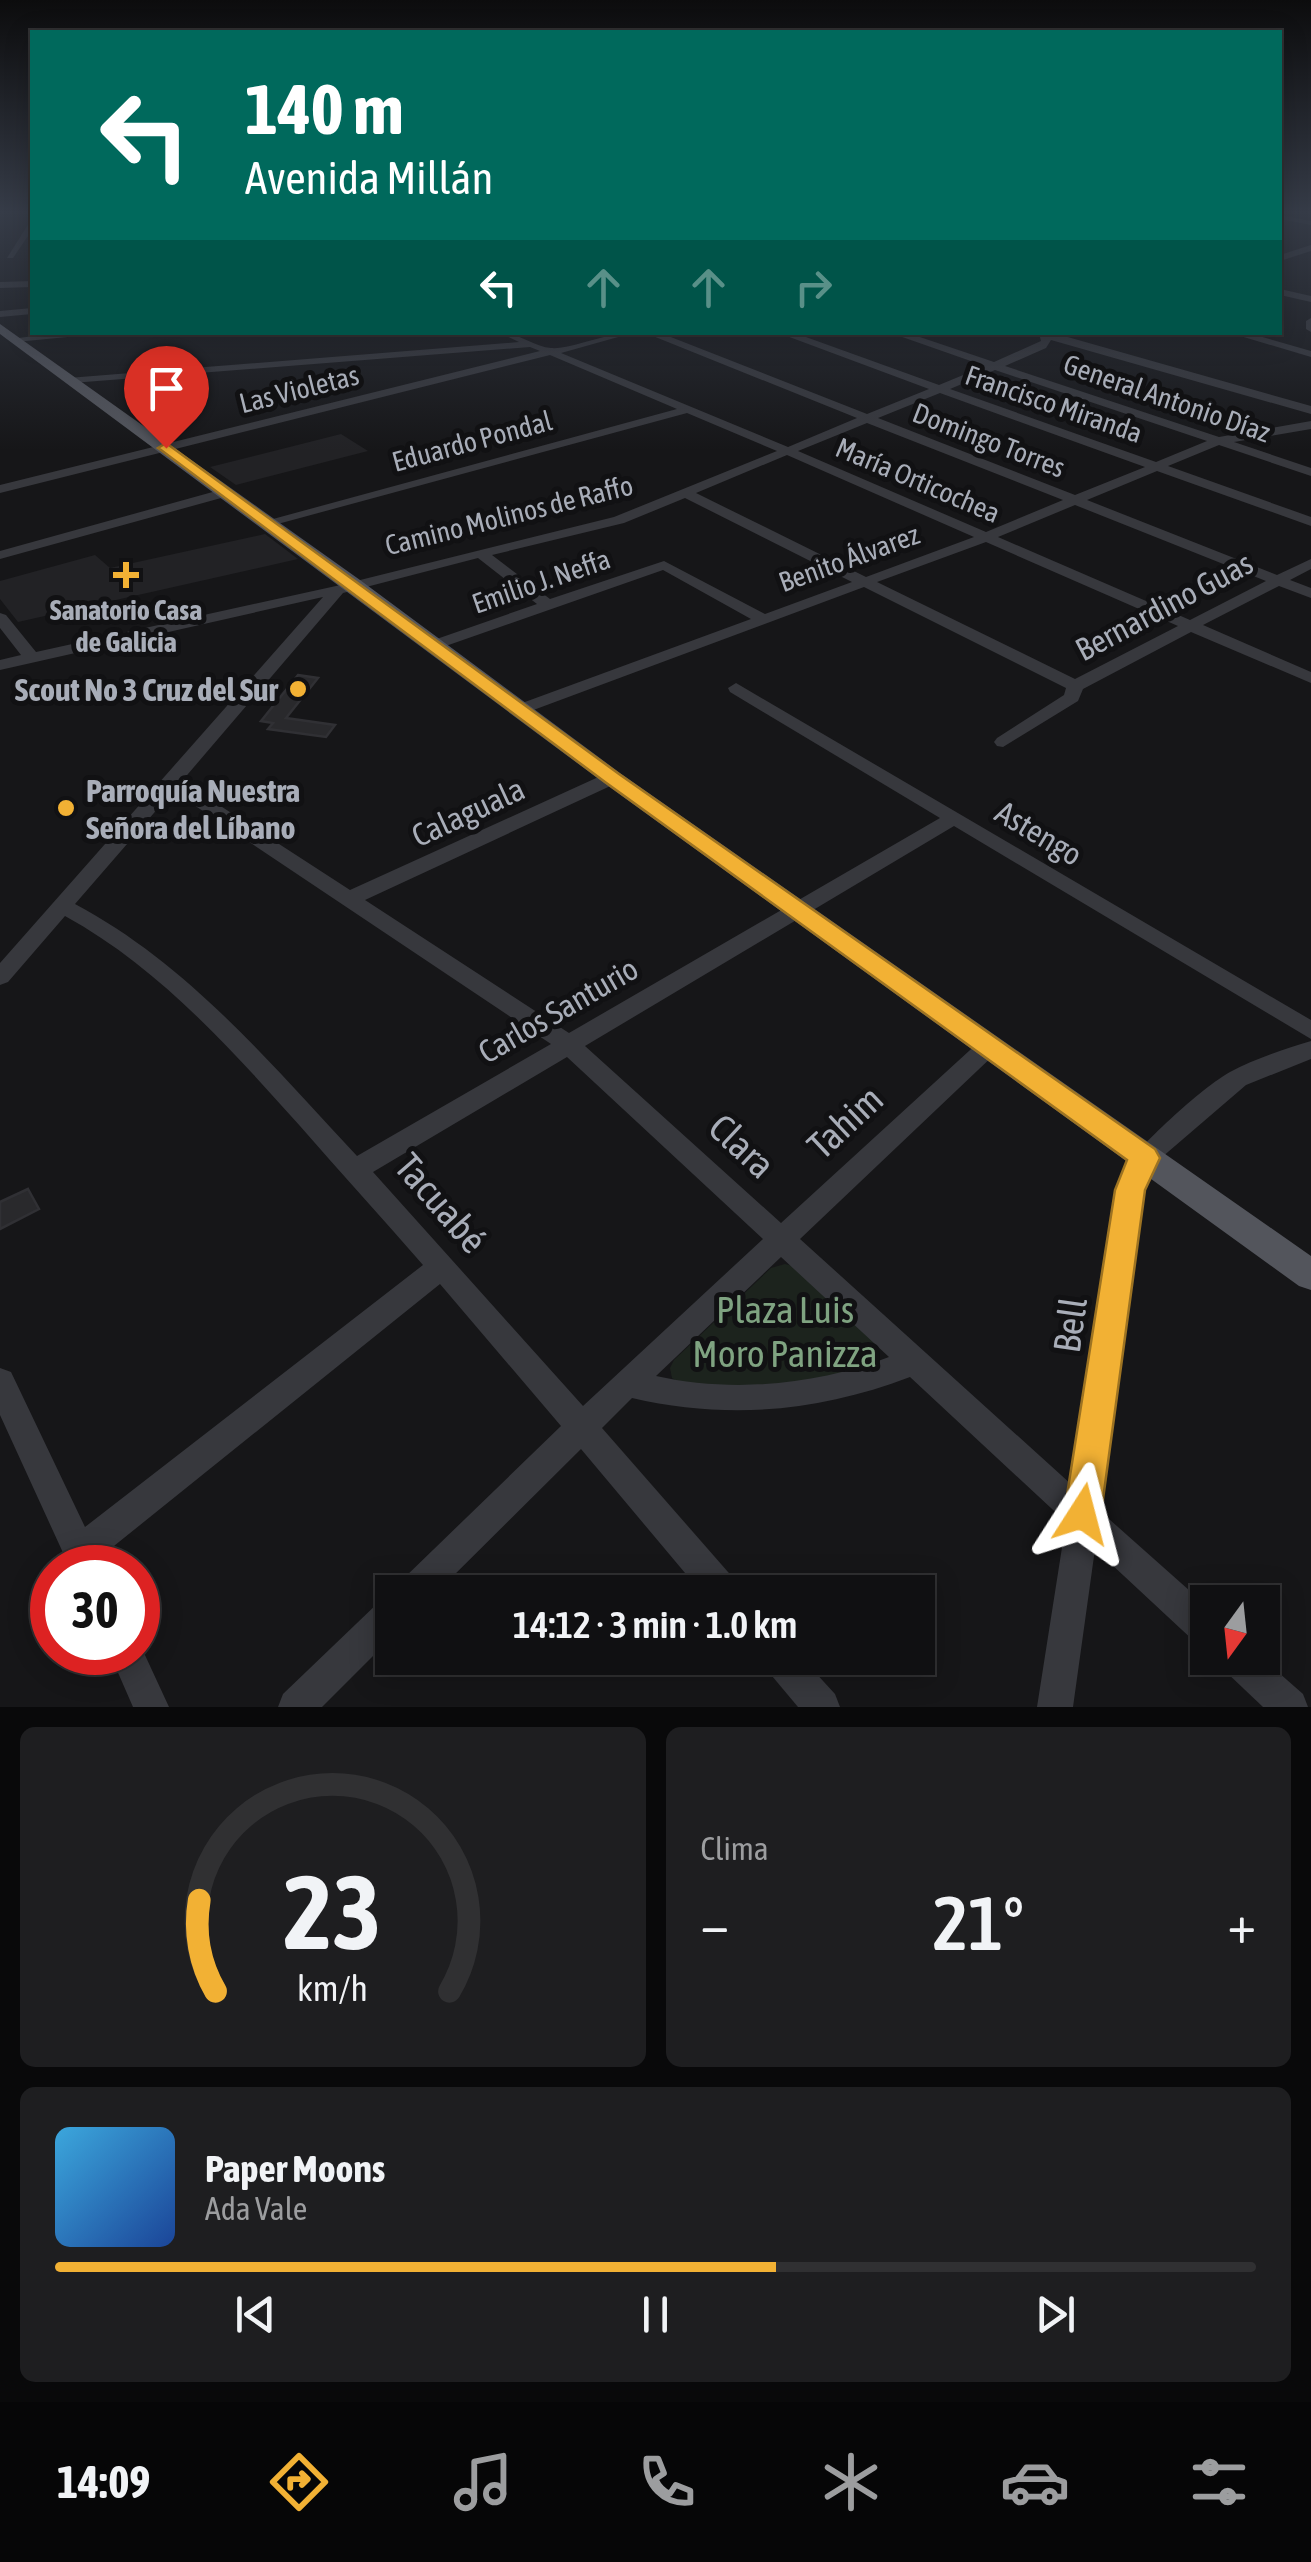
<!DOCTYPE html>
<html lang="es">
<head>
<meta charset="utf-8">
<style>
  :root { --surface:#101012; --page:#1e1e20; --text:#f1f3f6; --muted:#9c9d9f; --line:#303032; --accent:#f2b134 }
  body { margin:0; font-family:"Asap Condensed",sans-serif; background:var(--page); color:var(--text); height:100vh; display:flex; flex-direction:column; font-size:38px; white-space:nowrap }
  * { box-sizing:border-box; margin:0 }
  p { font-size:32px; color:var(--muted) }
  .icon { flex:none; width:55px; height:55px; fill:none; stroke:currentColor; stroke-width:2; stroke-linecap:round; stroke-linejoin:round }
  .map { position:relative; height:1707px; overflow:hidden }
  .sheet { display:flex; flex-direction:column; gap:20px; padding:20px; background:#09090a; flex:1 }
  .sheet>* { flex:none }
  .guide { position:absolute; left:30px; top:30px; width:1252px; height:305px; border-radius:0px; box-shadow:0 5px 25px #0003,0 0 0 2px var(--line); background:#00695c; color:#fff; overflow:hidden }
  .needle { width:65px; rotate:195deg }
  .tools { position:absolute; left:1190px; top:1585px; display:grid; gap:20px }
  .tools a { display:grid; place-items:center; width:90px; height:90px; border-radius:0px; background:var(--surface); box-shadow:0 5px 25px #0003,0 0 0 2px var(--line); font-size:50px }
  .speed { position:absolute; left:30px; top:1545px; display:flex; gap:20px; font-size:50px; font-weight:700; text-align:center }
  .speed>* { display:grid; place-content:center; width:130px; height:130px; border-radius:50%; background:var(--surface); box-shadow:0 5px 25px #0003,0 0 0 2px var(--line); line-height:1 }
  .speed .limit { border:15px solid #d22; background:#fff; color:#111 }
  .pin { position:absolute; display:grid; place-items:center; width:85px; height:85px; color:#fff; margin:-102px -42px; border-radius:50% 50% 50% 0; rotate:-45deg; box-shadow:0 0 10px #0007 }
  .pin .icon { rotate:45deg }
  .me { position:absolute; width:110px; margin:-55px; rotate:9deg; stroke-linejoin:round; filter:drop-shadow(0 0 8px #0008) }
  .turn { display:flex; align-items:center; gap:35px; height:210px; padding:0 50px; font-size:45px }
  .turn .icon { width:130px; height:130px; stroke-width:2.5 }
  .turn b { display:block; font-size:70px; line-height:85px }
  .lanes { display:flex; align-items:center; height:95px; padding:0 50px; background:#0003; justify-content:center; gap:50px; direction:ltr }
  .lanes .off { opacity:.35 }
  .big { font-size:75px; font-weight:600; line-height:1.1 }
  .sheet .card { flex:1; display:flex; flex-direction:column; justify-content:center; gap:15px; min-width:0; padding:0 35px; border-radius:15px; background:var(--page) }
  .sheet .dial { align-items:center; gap:0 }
  .dial svg { height:260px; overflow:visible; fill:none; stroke:var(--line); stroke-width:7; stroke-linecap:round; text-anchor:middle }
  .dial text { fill:var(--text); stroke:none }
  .song { display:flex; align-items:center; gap:30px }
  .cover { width:120px; height:120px; border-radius:15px; background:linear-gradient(135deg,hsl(200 70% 55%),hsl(220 70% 35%)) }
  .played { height:10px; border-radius:5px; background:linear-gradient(90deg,var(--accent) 60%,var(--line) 60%) }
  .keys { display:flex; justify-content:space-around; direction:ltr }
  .heat { display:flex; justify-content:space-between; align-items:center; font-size:55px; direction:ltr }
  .sheet .tiles { flex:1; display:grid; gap:20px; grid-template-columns:1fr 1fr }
  .card:last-child { grid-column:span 2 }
  .trip { position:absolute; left:375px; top:1575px; width:560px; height:100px; border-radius:0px; background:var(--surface); box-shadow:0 5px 25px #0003,0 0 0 2px var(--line); font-weight:600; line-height:100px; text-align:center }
  .tab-bar { display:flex; height:160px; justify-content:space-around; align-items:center; background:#060607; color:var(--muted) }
  .tab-bar .icon { width:70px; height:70px }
  .tab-bar .current { color:var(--accent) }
  .tab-bar b { font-size:45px; color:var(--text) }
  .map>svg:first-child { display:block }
  .built { fill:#222225 }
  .green { fill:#1c231d }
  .building { fill:#29292c; stroke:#303034; stroke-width:2.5 }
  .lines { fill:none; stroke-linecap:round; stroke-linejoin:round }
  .minor { fill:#37383d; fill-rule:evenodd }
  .major { fill:#53555c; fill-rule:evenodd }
  .route { fill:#f2b134; stroke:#9d7322; stroke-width:2.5 }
  .poi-dot { fill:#f2b134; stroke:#111113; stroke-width:4 }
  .labels { text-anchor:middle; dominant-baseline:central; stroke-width:10; stroke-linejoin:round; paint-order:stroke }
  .far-street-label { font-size:28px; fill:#a8adb8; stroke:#111113 }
  .far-poi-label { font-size:28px; font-weight:bold; fill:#a8adb8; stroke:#111113 }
  .street-label { font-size:32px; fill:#a8adb8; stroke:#111113 }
  .poi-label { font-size:32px; font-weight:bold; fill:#a8adb8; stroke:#111113; text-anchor:end }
  .near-street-label { font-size:38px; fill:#a8adb8; stroke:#111113 }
  .near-park-label { font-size:38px; fill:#7fa381; stroke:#111113 }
</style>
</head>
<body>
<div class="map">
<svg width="1311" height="1707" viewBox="0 0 1311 1707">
  <rect width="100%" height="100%" fill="#161618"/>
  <g class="built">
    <polygon points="341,434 368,451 236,485 210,467"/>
    <polygon points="265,534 298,559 18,622 0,599 0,581 95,555 110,568"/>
  </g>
  <polygon class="green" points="785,1264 793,1266 877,1344 878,1354 867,1372 768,1389 680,1383 672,1378 670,1368 674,1360 771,1268"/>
  <g class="building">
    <polygon points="298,675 318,678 286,718 335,725 326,737 268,729 273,723 261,721"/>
    <polygon points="28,1189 39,1209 0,1229 0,1202"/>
  </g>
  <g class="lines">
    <g class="minor">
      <polygon points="1280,215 1311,221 1311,225 1280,219"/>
      <polygon points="29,223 32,223 32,230 13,258 7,258"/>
      <polygon points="1311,245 1311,251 1280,261 1280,255"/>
      <polygon points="32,281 32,287 0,288 0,282"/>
      <polygon points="1280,289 1311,296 1311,302 1280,295"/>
      <polygon points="32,308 32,314 0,317 0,311"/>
      <polygon points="1311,318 1311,332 1306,329 1306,321"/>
      <polygon points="64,332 119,332 16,342 11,339"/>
      <path d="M498 332C518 332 532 346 551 348 568 350 610 332 636 332L561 353 788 447 857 418 643 332H658L867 414 929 389 776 332H792L939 385 985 366 888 332H905L994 362 1041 341 1040 337 1029 332H1050L1311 406V414L1051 340 1046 348 1005 366 1219 437 1311 421V429L1234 442 1311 468V476L1219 445 1168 466 1311 517V526L1157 471 1087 500 1277 575 1311 559V569L1290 580 1311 588V598L1279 586 1203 625 1311 672V683L1191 632 1083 689 1078 701 1003 747 997 746 994 742 997 738 1064 695 1066 688 864 587 520 715 514 714 511 710 514 706 751 619 663 570 440 648H428V642L537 604 478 558 343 593 182 781 350 890 605 774H619L621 778 619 782 365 900 569 1033 940 818 730 692 728 688 736 683 1311 1020V1039L954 826 585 1046 781 1223 981 1040 989 1037 997 1040 1001 1046 997 1052 800 1239 1072 1485 1121 1174C1134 1149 1204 1086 1230 1072 1254 1059 1285 1049 1311 1041V1059L1246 1085 1154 1164 1147 1176 1100 1511 1208 1607V1648L1196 1643 1095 1549 1073 1707H1037L1066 1522 910 1377C818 1412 728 1420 632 1398L602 1428 735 1580 740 1592H701L581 1449 437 1592H397L402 1580 561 1426 440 1284 99 1558 103 1568H70L0 1415V1368L11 1372 85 1527 423 1265C382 1218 341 1173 300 1126 230 1048 158 967 65 916L8 982 0 985V963L323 597 0 670V660L21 655 0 628V613L6 615 36 652 336 586 614 517 777 451 687 413 274 525 262 522 677 409 550 355 0 493V485L540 351 530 347 72 383 66 380 68 378 519 342ZM995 370 1207 441 1156 462 950 389ZM940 393 1145 467 1075 495 878 418ZM867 423 1063 500 986 532 798 451ZM787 455 974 537 866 577 696 493ZM685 498 852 582 765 614 664 561 550 599 492 555 624 523ZM1075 505 1266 581 1190 620 998 537ZM986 542 1178 626 1075 679 877 582ZM173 791 551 1044 357 1156C271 1064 188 964 75 904ZM567 1057 763 1239 583 1406 373 1172ZM781 1257 889 1357C817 1385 732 1393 656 1376Z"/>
      <polygon points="1227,332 1245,332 1311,351 1311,357"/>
      <polygon points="227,488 234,492 232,495 0,559 0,551"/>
      <polygon points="392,1596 392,1637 322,1707 278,1707 283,1694 380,1601"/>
      <polygon points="138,1640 169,1707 133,1707 109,1652 138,1652"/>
      <polygon points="761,1658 802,1658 835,1694 840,1707 798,1707 767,1670"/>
      <polygon points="1218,1658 1262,1658 1303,1694 1308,1707 1263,1707 1224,1670"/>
    </g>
    <polygon class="major" points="0,324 360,580 620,773 1311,1256 1311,1290 1299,1286 604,783 0,334"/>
  </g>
  <linearGradient id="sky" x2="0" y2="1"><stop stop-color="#0c0c0d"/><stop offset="0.47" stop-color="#363c48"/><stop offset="1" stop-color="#363c48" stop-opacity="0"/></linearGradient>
  <rect width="1311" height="451" fill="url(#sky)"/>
  <polygon class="route" points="166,443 619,774 1155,1149 1160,1158 1145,1190 1101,1514 1095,1527 1082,1533 1069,1527 1064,1514 1115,1190 1127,1160 605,782 161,450 158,448"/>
  <g class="poi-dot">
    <path d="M121 560h10v10h10v10h-10v10h-10v-10h-10v-10h10z"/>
    <circle cx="298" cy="689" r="10"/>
    <circle cx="66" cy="808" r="10"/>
  </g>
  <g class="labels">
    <g class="far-street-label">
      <text transform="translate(299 389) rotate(-14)">Las Violetas</text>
      <text transform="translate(1167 398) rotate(19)">General Antonio Díaz</text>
      <text transform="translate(1054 404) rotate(19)">Francisco Miranda</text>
      <text transform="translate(989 440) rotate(21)">Domingo Torres</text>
      <text transform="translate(472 441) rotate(-15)">Eduardo Pondal</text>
      <text transform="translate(918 480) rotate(23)">María Orticochea</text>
      <text transform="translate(509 515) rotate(-14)">Camino Molinos de Raffo</text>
      <text transform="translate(849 558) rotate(-20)">Benito Álvarez</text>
      <text transform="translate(541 581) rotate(-19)">Emilio J. Neffa</text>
    </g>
    <g class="far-poi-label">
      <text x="126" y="610">Sanatorio Casa<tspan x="126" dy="32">de Galicia</tspan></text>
    </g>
    <g class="street-label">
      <text transform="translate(1164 606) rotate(-28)">Bernardino Guas</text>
      <text transform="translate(468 812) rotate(-25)">Calaguala</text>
      <text transform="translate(1039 833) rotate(31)">Astengo</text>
      <text transform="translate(558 1010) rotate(-30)">Carlos Santurio</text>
    </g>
    <g class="poi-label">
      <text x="278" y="689">Scout No 3 Cruz del Sur</text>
      <text x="86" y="790" text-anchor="start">Parroquía Nuestra<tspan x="86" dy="37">Señora del Líbano</tspan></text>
    </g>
    <g class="near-street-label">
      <text transform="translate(845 1122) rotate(-43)">Tahim</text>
      <text transform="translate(742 1146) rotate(43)">Clara</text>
      <text transform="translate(441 1203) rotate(49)">Tacuabé</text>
      <text transform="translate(1070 1325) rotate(-82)">Bell</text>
    </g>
    <g class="near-park-label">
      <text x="785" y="1309">Plaza Luis<tspan x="785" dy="44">Moro Panizza</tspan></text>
    </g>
  </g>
</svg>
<div class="tools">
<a><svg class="needle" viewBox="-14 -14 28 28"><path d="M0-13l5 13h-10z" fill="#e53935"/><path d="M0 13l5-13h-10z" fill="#9c9d9f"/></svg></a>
</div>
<div class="speed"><div class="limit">30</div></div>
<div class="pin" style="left:166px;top:448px;background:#d93025"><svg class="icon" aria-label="arrive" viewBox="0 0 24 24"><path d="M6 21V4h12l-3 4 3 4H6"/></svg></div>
<svg class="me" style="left:1082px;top:1514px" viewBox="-20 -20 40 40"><path d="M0-17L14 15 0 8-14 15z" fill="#f2b134" stroke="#fff" stroke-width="4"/></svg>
<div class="trip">14:12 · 3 min · 1.0 km</div>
<div class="guide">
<div class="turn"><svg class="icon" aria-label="left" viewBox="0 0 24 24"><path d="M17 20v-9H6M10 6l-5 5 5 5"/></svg><div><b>140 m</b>Avenida Millán</div></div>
<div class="lanes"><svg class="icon" aria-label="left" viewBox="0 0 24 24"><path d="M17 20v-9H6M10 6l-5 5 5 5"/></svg><svg class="icon off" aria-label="ahead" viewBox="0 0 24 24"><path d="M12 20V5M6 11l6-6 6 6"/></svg><svg class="icon off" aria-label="ahead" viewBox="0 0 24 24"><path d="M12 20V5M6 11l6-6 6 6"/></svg><svg class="icon off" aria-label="right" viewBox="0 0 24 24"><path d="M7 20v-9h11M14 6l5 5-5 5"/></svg></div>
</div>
</div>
<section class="sheet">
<div class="tiles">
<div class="card dial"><svg viewBox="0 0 100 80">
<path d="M14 69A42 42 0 1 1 86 69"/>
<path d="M14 69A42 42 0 0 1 9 41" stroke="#f2b134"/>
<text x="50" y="56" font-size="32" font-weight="700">23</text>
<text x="50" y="72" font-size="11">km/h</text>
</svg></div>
<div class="card"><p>Clima</p>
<div class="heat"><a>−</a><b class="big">21°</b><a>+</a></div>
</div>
<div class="card">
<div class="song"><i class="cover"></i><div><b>Paper Moons</b><p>Ada Vale</p></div></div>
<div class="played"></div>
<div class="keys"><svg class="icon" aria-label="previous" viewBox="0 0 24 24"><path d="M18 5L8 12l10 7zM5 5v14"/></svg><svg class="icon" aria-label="pause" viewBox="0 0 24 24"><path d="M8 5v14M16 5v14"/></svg><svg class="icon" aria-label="next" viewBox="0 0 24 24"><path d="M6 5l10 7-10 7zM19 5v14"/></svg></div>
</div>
</div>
</section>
<nav class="tab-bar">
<b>14:09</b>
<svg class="icon current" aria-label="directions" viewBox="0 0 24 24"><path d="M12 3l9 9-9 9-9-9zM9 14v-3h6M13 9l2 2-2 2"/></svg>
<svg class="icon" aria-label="music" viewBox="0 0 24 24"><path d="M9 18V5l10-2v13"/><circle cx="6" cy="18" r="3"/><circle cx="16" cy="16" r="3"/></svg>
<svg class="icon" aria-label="phone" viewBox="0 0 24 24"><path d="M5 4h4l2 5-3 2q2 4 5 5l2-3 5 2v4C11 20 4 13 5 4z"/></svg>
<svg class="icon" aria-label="climate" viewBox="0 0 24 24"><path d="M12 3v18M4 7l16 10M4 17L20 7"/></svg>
<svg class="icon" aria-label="car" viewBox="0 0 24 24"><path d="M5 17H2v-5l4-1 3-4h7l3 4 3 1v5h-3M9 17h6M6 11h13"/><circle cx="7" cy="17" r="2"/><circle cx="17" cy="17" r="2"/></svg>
<svg class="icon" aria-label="filters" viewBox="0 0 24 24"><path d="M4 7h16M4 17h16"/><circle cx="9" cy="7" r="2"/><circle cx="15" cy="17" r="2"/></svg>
</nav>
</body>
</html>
